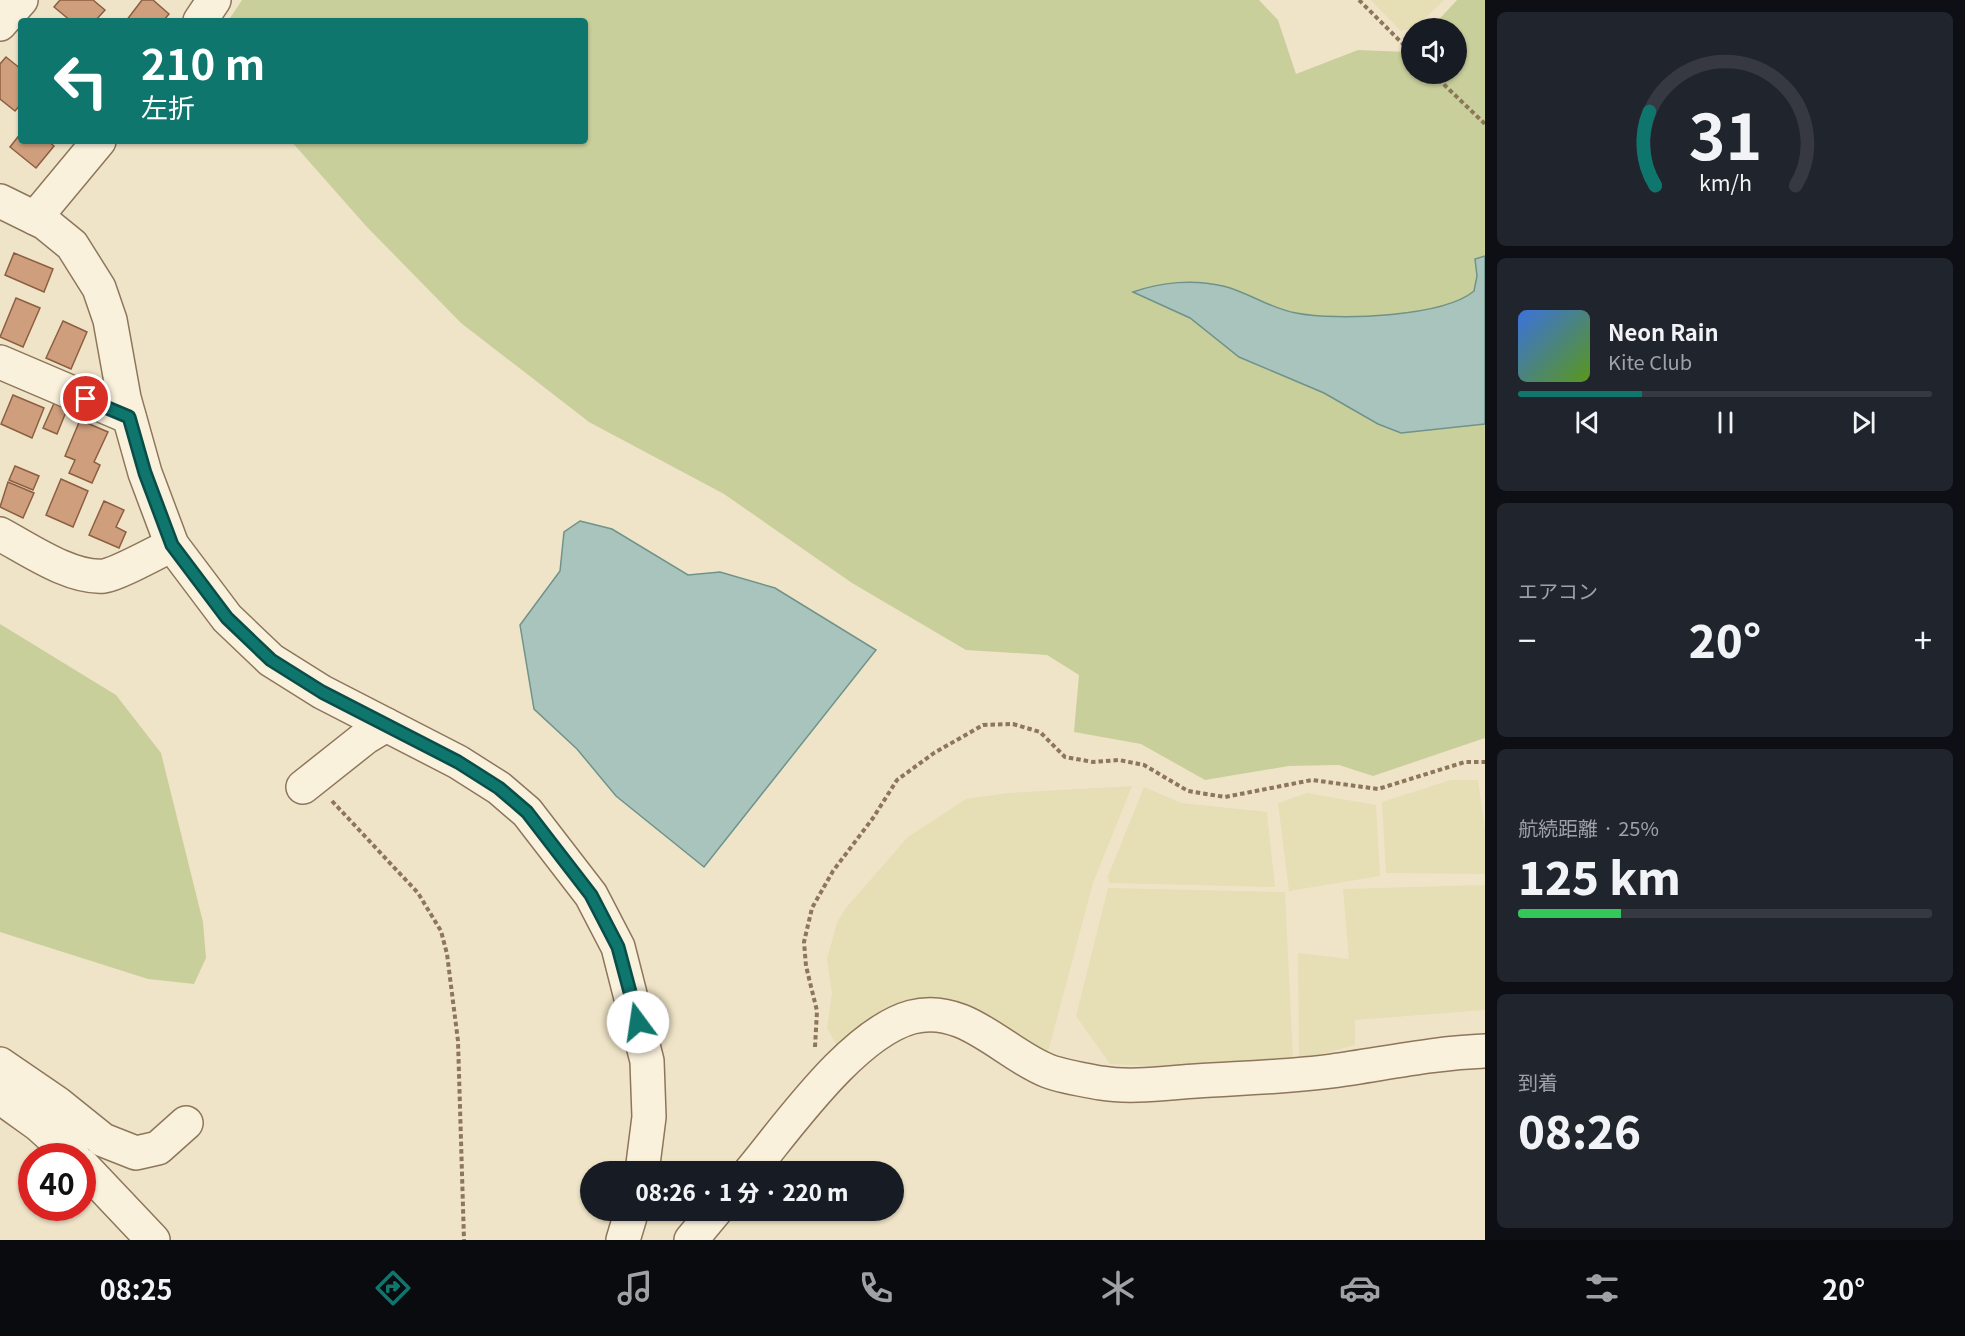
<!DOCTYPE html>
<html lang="ja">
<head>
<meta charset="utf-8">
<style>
  :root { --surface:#171b24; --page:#20242c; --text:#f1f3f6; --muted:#9ea1a6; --line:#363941; --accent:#0f766e }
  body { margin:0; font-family:Georgia,"Noto Sans JP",serif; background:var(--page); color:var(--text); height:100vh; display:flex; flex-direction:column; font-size:22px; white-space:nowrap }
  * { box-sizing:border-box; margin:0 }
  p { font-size:20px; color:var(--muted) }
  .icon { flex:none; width:33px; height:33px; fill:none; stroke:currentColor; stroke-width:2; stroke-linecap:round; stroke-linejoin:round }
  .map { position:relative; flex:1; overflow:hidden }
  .sheet { display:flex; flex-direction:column; gap:12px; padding:12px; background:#0d0f14; width:480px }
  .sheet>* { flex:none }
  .guide { position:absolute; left:18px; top:18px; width:570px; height:126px; border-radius:6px; box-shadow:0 2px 4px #0004; background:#0f766e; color:#fff; overflow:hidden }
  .controls { position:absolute; left:1401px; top:18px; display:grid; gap:12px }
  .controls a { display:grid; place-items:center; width:66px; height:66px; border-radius:50%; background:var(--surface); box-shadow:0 2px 4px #0004; font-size:30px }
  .speed { position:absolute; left:18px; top:1143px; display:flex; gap:12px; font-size:30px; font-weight:700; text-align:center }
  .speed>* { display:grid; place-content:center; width:78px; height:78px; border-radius:50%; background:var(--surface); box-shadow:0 2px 4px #0004; line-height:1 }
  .speed .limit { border:9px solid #d22; background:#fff; color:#111 }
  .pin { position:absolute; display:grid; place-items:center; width:51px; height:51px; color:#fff; margin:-26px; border:3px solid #fff; border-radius:50%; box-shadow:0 2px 6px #0007 }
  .me { position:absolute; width:66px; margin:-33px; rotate:346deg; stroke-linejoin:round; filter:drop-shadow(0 0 4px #0008) }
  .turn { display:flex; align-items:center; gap:21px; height:126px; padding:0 24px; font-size:27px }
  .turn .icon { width:78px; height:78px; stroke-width:2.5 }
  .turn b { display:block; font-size:42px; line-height:51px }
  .big { font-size:45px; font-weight:800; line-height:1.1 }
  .sheet .card { flex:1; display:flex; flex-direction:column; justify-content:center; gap:9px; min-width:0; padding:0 21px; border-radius:9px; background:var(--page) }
  .sheet .dial { align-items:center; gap:0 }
  .dial svg { height:156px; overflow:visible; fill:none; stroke:var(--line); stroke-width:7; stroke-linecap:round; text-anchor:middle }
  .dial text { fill:var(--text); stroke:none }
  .song { display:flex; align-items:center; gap:18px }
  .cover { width:72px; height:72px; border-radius:9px; background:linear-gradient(135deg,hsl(220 70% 55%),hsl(90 70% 35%)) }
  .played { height:6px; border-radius:3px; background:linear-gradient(90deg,var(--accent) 30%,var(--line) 30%) }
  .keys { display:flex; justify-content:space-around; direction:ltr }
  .heat { display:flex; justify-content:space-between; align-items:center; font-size:33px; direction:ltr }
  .charge { height:9px; border-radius:4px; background:linear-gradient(90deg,#34c759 25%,var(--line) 0) }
  .trip { position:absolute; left:580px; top:1161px; width:324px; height:60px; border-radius:30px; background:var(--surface); box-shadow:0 2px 4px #0004; font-weight:800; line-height:60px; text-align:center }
  .tabs { display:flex; height:96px; justify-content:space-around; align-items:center; background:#090b0e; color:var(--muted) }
  .tabs .icon { width:42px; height:42px }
  .tabs .current { color:var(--accent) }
  .tabs b { font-size:27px; color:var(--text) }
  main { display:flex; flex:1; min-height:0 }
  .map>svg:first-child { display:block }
  .farmland { fill:#e6deb5 }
  .green { fill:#c9cf9b }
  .water { fill:#a9c4bc; stroke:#6f938a; stroke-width:1.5 }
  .building { fill:#cf9f7d; stroke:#8d5f41; stroke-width:1.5 }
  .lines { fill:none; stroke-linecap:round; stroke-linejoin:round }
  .minor-casing { stroke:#8d765c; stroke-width:36 }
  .path { stroke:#8d765c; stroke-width:4; stroke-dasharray:4.5 3; stroke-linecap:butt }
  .minor { stroke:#faf1dc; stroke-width:33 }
  .route-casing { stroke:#0a4d48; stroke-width:15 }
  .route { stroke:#0f766e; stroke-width:10 }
</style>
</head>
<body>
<main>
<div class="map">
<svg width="1485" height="1240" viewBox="0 0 1485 1240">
  <rect width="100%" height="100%" fill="#f0e4c8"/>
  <g class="farmland">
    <polygon points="1371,0 1444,0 1416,27 1401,31"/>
    <polygon points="1451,780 1478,780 1485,829 1485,874 1386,873 1382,802"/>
    <polygon points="1132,786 1093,883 1048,1052 961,1007 837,1046 827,1028 832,993 827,959 837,923 845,909 908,837 966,799 1008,793"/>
    <polygon points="1144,787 1181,803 1267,812 1275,887 1109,883 1108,876"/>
    <polygon points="1307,793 1376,805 1380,876 1289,891 1278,803"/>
    <polygon points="1485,885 1485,1010 1355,1020 1355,1045 1299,1060 1298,953 1349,959 1343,889"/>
    <polygon points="1108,888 1285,892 1293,1060 1175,1067 1110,1064 1076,1016"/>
  </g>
  <g class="green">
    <polygon points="242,0 1259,0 1278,20 1296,74 1358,50 1408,52 1411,49 1412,74 1456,74 1456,28 1431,28 1457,0 1485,0 1485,738 1373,776 1339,765 1289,766 1205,780 1141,744 1074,732 1079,675 1047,655 966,650 852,583 724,494 589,422 461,323 366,226 291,141 585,141 585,21 228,21"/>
    <polygon points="0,624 116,695 161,753 203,922 206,958 194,984 148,979 0,932"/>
  </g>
  <g class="water">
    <path d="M1485 256V424L1401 433 1378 424 1324 393 1239 357 1190 318 1133 292C1161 282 1194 279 1223 286 1248 292 1271 309 1296 313 1337 321 1443 317 1474 291L1477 276 1475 259Z"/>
    <polygon points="580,521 612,529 688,575 720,572 775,588 876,650 704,867 616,796 577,749 534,709 520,625 560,571 564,532"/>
  </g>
  <g class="building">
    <polygon points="60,0 93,0 105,10 95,21 71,21 54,7"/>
    <polygon points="142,0 153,0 169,14 163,21 126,21"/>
    <polygon points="6,57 21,69 21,104 15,111 0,99 0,64"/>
    <polygon points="21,133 21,141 48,141 54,146 36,168 10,147"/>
    <polygon points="14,253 53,269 44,292 5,275"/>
    <polygon points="16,298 40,308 23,347 0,337"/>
    <polygon points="63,321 87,332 71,369 46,358"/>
    <polygon points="13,395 44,408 32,438 1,424"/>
    <polygon points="55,401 68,407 57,434 43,428"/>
    <polygon points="80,420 108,432 94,462 100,465 92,483 69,473 75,460 65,456"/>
    <polygon points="15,466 39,476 33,490 9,480"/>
    <polygon points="61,479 88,491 73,527 46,515"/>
    <polygon points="8,482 34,493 23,518 0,507"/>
    <polygon points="104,501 124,510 116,527 126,532 119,548 89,535"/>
  </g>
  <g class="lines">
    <g class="minor-casing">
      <g id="minor">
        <polyline points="200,21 214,0"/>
        <polyline points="0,24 21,0"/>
        <polyline points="0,201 45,223 72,245 99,288 110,320 124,398 145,473 172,545 227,618 271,660 322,692 458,762 499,788 527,812 591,895 618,947 647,1061 649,1117 642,1172"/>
        <polyline points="35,218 99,141"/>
        <polyline points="0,362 129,417"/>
        <path d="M0 534C28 549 71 579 104 576 118 574 157 552 172 545"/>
        <polyline points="303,787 366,737 386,725"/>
        <polyline points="0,1064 57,1103 103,1140 136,1153 158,1148 186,1123"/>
        <polyline points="0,1097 39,1125 73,1156"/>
        <polyline points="82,1165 153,1240"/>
        <path d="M750 1172C789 1125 853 1033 912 1017 965 1003 1004 1054 1048 1071 1064 1077 1084 1080 1101 1083 1131 1088 1166 1083 1196 1081 1242 1078 1287 1077 1332 1071 1383 1064 1433 1053 1485 1051"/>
        <polyline points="623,1240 632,1210"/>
        <polyline points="691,1240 716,1210"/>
      </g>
    </g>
    <g class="path">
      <polyline points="1359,0 1412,53"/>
      <polyline points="1433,74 1485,124"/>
      <polyline points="332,801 418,893 441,931 447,954 458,1041 464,1240"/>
      <polyline points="815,1047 817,1011 806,966 804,942 812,908 833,871 873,818 897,780 934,753 983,725 1013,724 1040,732 1065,757 1093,762 1119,760 1144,765 1188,791 1225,797 1312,780 1378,789 1465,762 1485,762"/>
    </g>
    <use href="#minor" class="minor"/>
  </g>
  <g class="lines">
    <g class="route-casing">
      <polyline id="route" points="86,399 129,417 145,473 172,545 227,618 271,660 322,692 458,762 499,788 527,812 591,895 618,947 638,1022"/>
    </g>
    <use href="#route" class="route"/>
  </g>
</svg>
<div class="controls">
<a><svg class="icon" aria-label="sound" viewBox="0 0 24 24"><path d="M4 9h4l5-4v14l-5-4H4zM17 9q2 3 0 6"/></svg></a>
</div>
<div class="speed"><div class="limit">40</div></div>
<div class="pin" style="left:86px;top:399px;background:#d93025"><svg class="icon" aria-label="arrive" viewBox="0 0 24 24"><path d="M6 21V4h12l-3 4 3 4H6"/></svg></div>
<svg class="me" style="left:638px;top:1022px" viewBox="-20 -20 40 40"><circle r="19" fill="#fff"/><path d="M0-13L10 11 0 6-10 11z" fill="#0f766e"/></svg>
<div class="trip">08:26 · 1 分 · 220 m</div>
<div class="guide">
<div class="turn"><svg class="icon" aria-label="left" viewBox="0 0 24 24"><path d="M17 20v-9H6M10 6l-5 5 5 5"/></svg><div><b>210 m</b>左折</div></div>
</div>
</div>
<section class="sheet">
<div class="card dial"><svg viewBox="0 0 100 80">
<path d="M14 69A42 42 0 1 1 86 69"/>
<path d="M14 69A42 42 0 0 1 11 31" stroke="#0f766e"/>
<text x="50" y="56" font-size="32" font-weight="700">31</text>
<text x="50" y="72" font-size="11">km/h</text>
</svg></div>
<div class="card">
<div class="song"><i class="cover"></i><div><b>Neon Rain</b><p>Kite Club</p></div></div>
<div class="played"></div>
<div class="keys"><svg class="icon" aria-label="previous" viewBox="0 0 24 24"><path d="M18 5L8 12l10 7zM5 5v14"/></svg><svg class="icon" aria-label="pause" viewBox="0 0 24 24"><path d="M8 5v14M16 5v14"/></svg><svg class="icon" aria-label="next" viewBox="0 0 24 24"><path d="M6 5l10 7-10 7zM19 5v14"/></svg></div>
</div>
<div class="card"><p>エアコン</p>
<div class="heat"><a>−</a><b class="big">20°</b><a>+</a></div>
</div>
<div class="card"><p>航続距離 · 25%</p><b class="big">125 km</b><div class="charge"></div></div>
<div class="card"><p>到着</p><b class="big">08:26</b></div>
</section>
</main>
<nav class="tabs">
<b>08:25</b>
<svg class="icon current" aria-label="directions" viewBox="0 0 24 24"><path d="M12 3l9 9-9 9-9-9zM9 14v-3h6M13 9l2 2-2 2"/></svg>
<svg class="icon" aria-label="music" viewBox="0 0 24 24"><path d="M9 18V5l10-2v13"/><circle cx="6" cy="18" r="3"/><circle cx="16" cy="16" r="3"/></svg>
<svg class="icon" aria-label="phone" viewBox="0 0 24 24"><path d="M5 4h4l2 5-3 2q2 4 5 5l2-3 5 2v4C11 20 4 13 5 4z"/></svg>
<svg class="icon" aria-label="climate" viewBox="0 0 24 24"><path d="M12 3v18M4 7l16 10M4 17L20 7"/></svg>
<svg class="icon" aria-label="car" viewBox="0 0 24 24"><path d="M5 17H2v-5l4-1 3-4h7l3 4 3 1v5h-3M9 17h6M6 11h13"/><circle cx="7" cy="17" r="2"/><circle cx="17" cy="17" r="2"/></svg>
<svg class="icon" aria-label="filters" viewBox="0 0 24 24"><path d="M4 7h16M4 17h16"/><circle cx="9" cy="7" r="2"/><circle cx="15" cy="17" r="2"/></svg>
<b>20°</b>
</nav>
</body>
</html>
